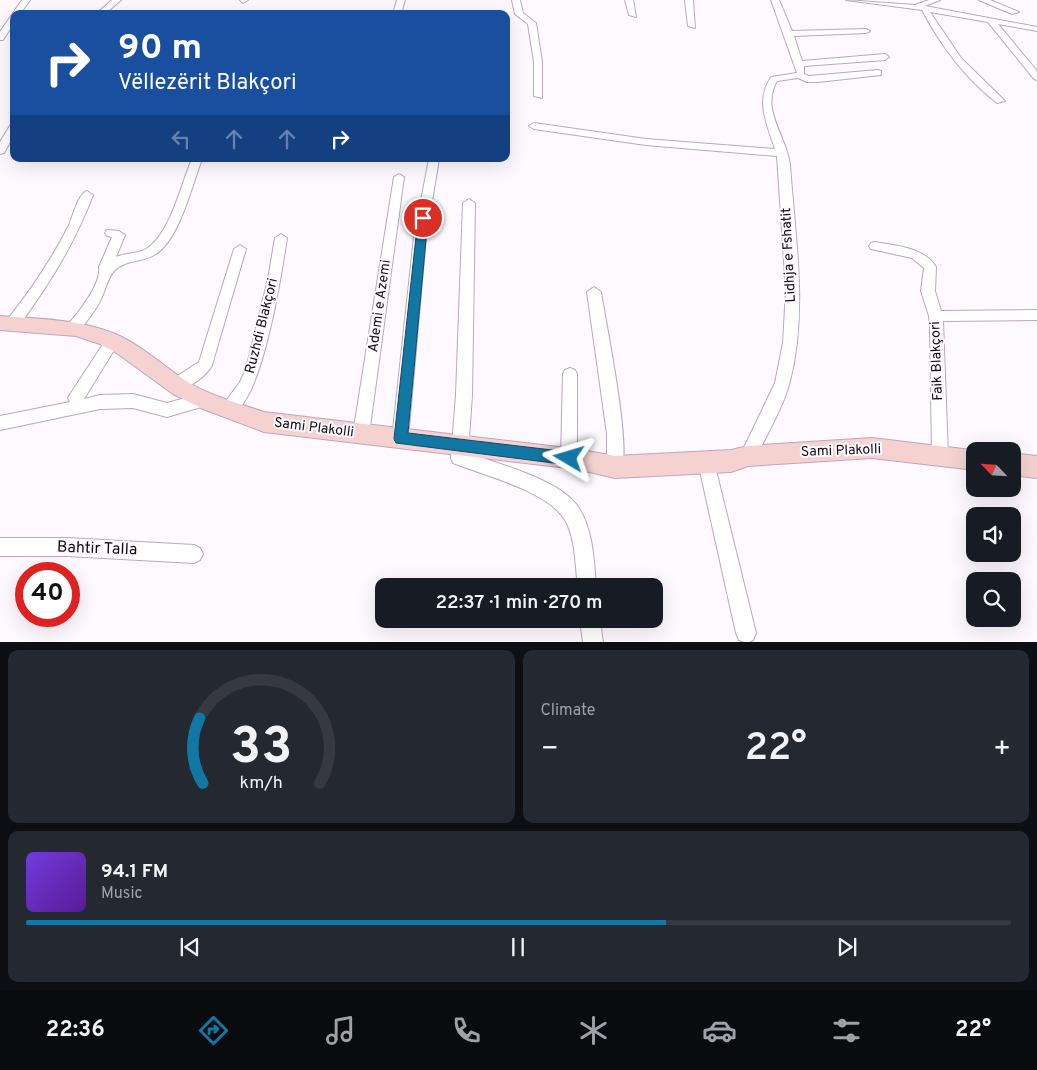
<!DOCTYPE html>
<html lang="en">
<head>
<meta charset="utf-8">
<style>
  :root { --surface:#171b24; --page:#242831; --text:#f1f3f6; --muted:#9ea1a6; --line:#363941; --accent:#1377a3 }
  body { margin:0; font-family:Overpass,sans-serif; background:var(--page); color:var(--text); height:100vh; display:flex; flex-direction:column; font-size:19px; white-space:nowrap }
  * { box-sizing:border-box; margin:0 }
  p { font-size:16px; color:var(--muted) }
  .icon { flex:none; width:28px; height:28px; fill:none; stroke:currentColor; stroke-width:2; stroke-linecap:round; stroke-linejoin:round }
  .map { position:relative; height:642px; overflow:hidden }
  .panel { display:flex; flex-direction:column; gap:8px; padding:8px; background:#0d0f14; flex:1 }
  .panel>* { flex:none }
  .guide { position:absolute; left:10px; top:10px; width:500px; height:152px; border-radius:10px; box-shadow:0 5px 20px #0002; background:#1a4fa0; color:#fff; overflow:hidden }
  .needle { width:32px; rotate:295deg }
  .tools { position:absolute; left:966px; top:442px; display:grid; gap:10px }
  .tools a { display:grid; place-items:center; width:55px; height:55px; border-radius:10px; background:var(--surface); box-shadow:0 5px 20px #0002; font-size:25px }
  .speed { position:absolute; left:15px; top:562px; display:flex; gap:10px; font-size:25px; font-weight:700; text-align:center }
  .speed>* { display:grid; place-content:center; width:65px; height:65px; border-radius:50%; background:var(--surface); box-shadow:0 5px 20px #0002; line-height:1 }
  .speed .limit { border:8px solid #d22; background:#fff; color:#111 }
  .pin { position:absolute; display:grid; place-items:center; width:42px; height:42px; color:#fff; margin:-21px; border:2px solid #fff; border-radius:50%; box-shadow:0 1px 5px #0007 }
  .me { position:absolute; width:55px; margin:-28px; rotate:277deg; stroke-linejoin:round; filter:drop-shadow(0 0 4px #0008) }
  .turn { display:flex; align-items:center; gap:18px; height:105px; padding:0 25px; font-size:22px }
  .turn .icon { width:65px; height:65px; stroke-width:2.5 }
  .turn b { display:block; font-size:35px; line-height:42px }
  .lanes { display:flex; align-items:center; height:48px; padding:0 25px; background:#0003; justify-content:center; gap:25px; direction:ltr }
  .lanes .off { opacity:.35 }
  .big { font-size:38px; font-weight:600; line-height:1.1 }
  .panel .card { flex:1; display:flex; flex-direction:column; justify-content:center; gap:8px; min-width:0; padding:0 18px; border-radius:10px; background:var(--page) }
  .panel .dial { align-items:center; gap:0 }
  .dial svg { height:130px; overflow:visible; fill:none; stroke:var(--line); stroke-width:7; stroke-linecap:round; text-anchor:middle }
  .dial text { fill:var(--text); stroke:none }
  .song { display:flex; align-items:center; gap:15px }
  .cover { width:60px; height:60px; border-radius:8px; background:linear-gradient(135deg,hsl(260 70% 55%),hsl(270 70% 35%)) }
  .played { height:5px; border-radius:2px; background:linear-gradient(90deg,var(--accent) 65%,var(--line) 65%) }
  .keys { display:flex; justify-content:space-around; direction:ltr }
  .heat { display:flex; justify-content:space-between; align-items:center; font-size:28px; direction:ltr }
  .panel .tiles { flex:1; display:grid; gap:8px; grid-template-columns:1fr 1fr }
  .card:last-child { grid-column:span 2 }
  .trip { position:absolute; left:375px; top:578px; width:288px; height:50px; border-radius:10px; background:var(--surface); box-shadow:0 5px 20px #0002; font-weight:600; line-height:50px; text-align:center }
  .tabs { display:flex; height:80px; justify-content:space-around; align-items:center; background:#090b0e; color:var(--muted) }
  .tabs .icon { width:35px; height:35px }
  .tabs .selected { color:var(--accent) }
  .tabs b { font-size:22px; color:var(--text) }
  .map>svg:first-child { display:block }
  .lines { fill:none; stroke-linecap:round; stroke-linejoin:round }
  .street-casing { stroke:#bba7c0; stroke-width:2 }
  .secondary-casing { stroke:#bba7c0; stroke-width:2 }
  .street { fill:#fff; fill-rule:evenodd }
  .secondary { fill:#f5d2d0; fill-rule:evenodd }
  .route { fill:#1377a3; stroke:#0c4d6a }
  .labels { text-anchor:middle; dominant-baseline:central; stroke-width:4; stroke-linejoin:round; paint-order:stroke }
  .street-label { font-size:14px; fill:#130c15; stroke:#fdf9fe }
  .near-street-label { font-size:16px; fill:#130c15; stroke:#fdf9fe }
</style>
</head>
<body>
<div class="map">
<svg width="1037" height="643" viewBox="0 0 1037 643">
  <rect width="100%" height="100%" fill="#fdf9fe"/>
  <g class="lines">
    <g class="street-casing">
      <g id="street">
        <polygon points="22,0 30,0 20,14 14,14 14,23 3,40 0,40 0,32"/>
        <polygon points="112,0 121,0 105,14 96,14"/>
        <polygon points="240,0 248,0 243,3"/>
        <polygon points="397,0 405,0 401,14 393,14"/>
        <polygon points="512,0 520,0 523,13 536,23 542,62 542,98 534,96 534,62 528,24 515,14"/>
        <polygon points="625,0 633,0 636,17 629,15"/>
        <polygon points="685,0 693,0 695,28 688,26"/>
        <path d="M771 0H779L792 31 866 29 870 31 866 33 794 36 802 61 885 54 889 57 885 60 804 66V74L809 76 878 70 881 71V75L818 82H807L798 78 777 81C760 110 787 136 790 165 795 236 808 311 790 381 784 406 765 438 754 461L748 464 742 461 740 456 775 383 783 343 786 291 777 156 646 145 534 129 529 126 534 123 646 139 775 149C767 124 755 101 771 77L797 73Z"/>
        <path d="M846 0 915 5 929 0H940L925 6 1037 27V31L998 24 1037 71V80L1034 79 988 22 930 12 961 58 1005 101 997 103C965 78 941 46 922 10Z"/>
        <polygon points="979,0 990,0 1019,12 1012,14"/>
        <polygon points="14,123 14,135 4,153 0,154 0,142 11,124"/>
        <path d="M192 159H202C192 185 180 238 156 254 142 263 126 259 114 271 107 279 106 289 101 299 95 312 86 322 77 333H67L65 329 67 325C78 314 102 283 99 267L112 237 107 236 105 233 107 230 119 231 125 235 116 257C125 253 137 254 146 249 170 235 181 184 192 159Z"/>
        <polygon points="429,159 439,159 426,237 408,439 406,444 400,446 394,444 392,439 414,237"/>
        <polygon points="399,174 404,177 369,434 367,439 361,441 355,439 353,434 394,177"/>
        <path d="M87 191 93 195C75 243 48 287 17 328H7L5 324 7 320C31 290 52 259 69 225 73 216 78 194 87 191Z"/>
        <path d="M469 199 475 203 472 395 468 453C498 464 555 478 576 504 593 526 594 560 596 586H578C575 566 576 545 568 526 555 492 485 476 453 463L451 458 456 395 463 203Z"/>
        <path d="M281 234 287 238C283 263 260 427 223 414L220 409 240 382 246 369 268 279 275 238Z"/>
        <path d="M875 242C896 246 924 247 936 267L935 291 941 311 1037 310V320L943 321 948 456 946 461 940 464 934 461 932 456 930 329 929 316 921 291 924 268 912 258 871 249 869 246 871 243Z"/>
        <path d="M240 245 246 249 212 365C207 376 183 394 171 390L168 385 171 380 199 362 234 249Z"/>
        <path d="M594 287 601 292C606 325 632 448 621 473L615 475 609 473 607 467V434L587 292Z"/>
        <polygon points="112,336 117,338 119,342 84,399 100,395 133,394 167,403 203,393 208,395 211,400 208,405 167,417 133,408 100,409 0,430 0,416 70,402 68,398 71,393 107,338"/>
        <polygon points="570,368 575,370 577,374 577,458 575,463 569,466 563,463 561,458 563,374 565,370"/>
        <polygon points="706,454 712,457 714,462 756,633 753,640 747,643 739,640 736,633 698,462 700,457"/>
        <polygon points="0,538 67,538 194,545 200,548 203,554 200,560 194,563 67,556 0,556"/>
        <polygon points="580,619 600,619 603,643 583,643"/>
      </g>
    </g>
    <g class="secondary-casing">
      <g id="secondary">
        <path d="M0 316C39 319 76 319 113 333 140 344 162 365 186 381 210 396 238 403 264 412L576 449 615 456 731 450 748 446 872 438 980 451H975V470L872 458 748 466 731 472 615 478 576 469 264 432 203 409 173 394 118 354 100 344 76 336 0 330Z"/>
        <polygon points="1012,453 1037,456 1037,478 1012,475"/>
      </g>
    </g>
    <use href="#street" class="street"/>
    <use href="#secondary" class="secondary"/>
  </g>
  <polygon class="route" points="423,215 428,218 408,433 569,452 574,454 576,458 574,463 569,465 396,443 394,439 418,218"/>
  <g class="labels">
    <g class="street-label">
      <text transform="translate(789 255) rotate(-93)">Lidhja e Fshatit</text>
      <text transform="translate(380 306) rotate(-82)">Ademi e Azemi</text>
      <text transform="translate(262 326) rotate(-76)">Ruzhdi Blakçori</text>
      <text transform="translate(937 361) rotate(-92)">Faik Blakçori</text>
      <text transform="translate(314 428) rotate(7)">Sami Plakolli</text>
      <text transform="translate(841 451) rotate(-2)">Sami Plakolli</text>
    </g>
    <g class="near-street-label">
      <text transform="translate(97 549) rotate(2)">Bahtir Talla</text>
    </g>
  </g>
</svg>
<div class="tools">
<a><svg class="needle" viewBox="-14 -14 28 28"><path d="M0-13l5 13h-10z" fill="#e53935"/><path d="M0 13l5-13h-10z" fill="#9ea1a6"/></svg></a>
<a><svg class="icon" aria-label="sound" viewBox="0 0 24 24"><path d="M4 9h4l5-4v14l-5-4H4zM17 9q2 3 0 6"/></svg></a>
<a><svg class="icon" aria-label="search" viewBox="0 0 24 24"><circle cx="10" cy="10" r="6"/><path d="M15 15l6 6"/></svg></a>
</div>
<div class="speed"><div class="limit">40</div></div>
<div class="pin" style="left:423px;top:218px;background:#d93025"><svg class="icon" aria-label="arrive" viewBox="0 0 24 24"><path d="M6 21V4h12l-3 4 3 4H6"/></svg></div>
<svg class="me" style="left:569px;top:458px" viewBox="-20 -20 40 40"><path d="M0-17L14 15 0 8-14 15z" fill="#1377a3" stroke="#fff" stroke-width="4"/></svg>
<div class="trip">22:37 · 1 min · 270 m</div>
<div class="guide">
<div class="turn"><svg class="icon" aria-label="right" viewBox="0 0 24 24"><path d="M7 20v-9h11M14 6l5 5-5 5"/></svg><div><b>90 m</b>Vëllezërit Blakçori</div></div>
<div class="lanes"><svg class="icon off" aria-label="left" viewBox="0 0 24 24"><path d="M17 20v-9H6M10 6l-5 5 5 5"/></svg><svg class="icon off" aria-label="ahead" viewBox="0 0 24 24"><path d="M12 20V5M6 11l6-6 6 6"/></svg><svg class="icon off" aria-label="ahead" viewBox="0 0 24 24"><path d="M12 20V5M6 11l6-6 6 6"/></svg><svg class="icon" aria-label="right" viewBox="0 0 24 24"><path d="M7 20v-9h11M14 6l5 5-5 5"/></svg></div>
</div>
</div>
<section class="panel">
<div class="tiles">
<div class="card dial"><svg viewBox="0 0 100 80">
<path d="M14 69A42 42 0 1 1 86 69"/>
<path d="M14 69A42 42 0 0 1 12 29" stroke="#1377a3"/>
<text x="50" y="56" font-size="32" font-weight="700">33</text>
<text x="50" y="72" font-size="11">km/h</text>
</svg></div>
<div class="card"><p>Climate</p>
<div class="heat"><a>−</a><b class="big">22°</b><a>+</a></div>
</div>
<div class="card">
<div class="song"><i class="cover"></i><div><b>94.1 FM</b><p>Music</p></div></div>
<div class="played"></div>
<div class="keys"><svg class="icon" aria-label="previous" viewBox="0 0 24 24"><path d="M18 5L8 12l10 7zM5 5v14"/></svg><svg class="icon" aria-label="pause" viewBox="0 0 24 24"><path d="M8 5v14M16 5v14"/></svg><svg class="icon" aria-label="next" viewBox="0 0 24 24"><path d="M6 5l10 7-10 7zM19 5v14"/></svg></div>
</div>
</div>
</section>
<nav class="tabs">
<b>22:36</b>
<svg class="icon selected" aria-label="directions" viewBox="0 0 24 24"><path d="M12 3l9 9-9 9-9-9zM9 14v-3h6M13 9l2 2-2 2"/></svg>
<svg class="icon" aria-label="music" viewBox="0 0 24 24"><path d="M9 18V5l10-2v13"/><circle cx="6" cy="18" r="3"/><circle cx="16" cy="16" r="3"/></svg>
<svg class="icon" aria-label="phone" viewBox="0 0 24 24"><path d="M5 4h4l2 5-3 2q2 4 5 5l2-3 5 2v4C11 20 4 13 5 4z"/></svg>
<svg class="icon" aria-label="climate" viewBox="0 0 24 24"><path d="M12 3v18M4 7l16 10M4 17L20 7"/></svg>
<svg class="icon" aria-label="car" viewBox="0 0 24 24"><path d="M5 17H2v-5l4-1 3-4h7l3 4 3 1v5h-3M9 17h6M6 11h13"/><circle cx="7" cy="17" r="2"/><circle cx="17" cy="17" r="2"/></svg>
<svg class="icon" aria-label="filters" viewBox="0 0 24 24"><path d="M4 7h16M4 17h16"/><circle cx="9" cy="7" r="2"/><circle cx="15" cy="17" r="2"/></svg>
<b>22°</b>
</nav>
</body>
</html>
